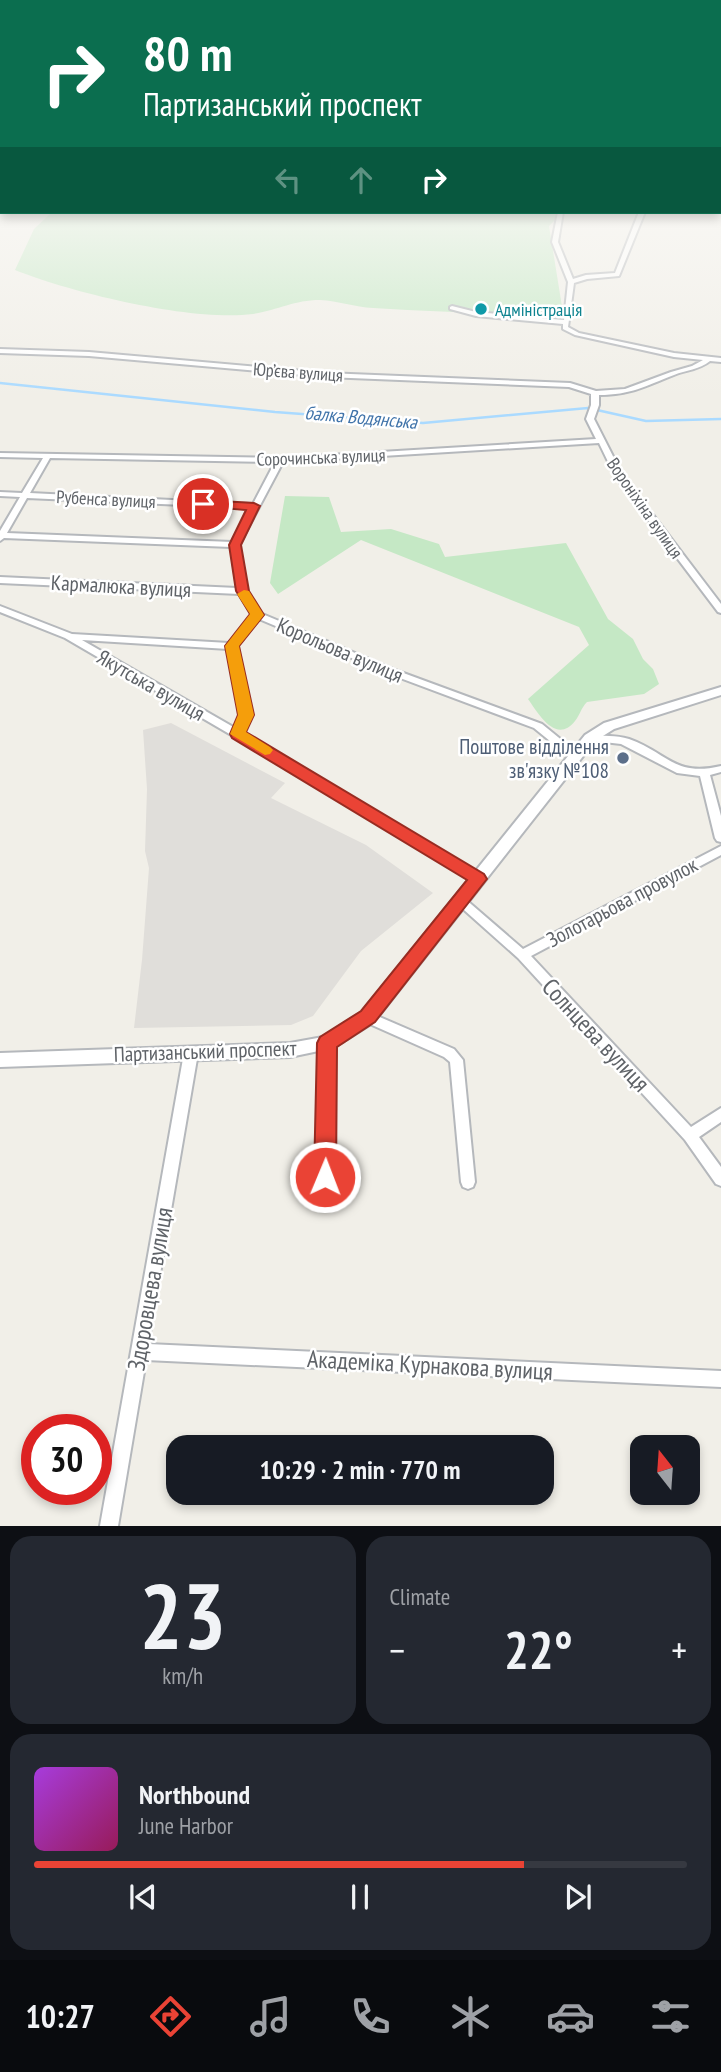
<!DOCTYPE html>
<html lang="en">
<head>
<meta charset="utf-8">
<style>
  :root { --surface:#171b24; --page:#242831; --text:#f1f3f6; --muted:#9ea1a6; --line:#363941; --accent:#ea4335 }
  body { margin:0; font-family:"PT Sans Narrow",sans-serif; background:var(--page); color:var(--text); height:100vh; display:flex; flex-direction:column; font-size:26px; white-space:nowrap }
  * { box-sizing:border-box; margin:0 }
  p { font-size:23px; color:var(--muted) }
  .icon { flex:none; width:38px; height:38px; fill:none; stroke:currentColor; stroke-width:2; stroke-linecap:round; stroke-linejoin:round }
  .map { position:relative; height:1526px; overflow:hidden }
  .drawer { display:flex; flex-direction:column; gap:10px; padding:10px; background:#0d0f14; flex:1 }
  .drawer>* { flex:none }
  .top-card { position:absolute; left:0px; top:0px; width:721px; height:214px; box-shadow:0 4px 10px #0003; background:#0b6e4f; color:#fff; overflow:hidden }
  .needle { width:46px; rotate:343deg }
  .controls { position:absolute; left:630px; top:1435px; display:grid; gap:14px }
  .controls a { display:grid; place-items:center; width:70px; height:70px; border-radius:14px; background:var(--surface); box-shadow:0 4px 10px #0003; font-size:35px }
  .speed { position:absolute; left:21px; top:1414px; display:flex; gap:14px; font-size:35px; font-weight:700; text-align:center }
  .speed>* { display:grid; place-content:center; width:91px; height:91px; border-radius:50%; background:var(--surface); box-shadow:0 4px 10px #0003; line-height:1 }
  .speed .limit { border:10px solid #d22; background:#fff; color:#111 }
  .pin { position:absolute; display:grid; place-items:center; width:60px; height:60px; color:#fff; margin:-30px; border:4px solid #fff; border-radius:50%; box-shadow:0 2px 7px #0007 }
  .me { position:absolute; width:77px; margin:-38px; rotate:1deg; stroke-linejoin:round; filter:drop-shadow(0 0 5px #0008) }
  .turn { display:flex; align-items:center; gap:24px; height:147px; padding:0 28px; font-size:32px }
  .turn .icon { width:91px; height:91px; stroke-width:2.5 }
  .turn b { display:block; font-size:49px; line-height:60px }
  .lanes { display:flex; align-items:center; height:66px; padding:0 28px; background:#0003; justify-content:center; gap:35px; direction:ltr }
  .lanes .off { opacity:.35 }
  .big { font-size:52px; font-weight:700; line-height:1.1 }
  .drawer .widget { flex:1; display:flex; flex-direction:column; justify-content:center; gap:10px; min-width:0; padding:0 24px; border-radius:21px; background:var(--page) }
  .drawer .dial { align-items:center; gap:0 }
  .dial b { font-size:91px; line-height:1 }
  .song { display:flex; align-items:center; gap:21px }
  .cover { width:84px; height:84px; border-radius:10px; background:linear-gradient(135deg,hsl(280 70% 55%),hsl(330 70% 35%)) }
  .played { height:7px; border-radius:4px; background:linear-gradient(90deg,var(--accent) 75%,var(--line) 75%) }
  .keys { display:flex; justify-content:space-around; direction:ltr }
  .heat { display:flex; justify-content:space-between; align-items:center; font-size:38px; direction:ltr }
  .drawer .tiles { flex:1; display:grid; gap:10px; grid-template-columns:1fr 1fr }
  .widget:last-child { grid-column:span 2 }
  .trip { position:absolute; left:166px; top:1435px; width:388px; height:70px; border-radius:21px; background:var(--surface); box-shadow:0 4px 10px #0003; font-weight:700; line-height:70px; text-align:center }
  .dock { display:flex; height:112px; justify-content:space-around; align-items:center; background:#090b0e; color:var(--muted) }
  .dock .icon { width:49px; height:49px }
  .dock .on { color:var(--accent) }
  .dock b { font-size:32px; color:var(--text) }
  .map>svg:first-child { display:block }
  .industrial { fill:#e0deda }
  .green { fill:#c5e8c5 }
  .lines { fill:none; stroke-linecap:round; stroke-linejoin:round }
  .stream { stroke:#aadaff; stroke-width:2.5 }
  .minor-casing { stroke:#b5b8bc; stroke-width:4 }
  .tertiary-casing { stroke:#b5b8bc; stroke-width:4 }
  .minor { fill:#fff; fill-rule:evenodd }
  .tertiary { fill:#fff; fill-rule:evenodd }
  .route { fill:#ea4335; stroke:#982c22; stroke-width:2 }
  .slow { fill:#f59e0b }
  .culture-dot { fill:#0f9aa8; stroke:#fff; stroke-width:2.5 }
  .service-dot { fill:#5c6f8a; stroke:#fff; stroke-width:2.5 }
  .labels { text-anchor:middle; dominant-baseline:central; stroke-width:5; stroke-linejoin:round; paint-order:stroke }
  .far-culture-label { font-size:18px; fill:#0d838f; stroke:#fff; text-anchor:start }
  .far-street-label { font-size:18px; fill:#5f6368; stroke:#fff }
  .far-water-label { font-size:19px; font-style:italic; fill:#4174aa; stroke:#fff }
  .street-label { font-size:21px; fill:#5f6368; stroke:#fff }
  .service-label { font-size:21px; fill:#4e5e75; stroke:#fff; text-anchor:end }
  .near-street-label { font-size:24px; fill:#5f6368; stroke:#fff }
</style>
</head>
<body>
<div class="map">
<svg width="721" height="1526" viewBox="0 0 721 1526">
  <rect width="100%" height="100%" fill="#f1efe8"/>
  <polygon class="industrial" points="171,723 285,783 271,798 366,845 433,893 361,951 313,1016 291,1025 134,1028 142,960 149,868 145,851 147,789 143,730"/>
  <g class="green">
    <path d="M52 212H555L556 219 549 226 564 319C500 313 437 312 373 308 355 307 338 301 320 300 294 300 278 310 253 314 193 322 72 293 15 270L34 229Z"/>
    <path d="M285 496 329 497 341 532 391 529 439 544 445 557 566 543 608 619 633 639 643 659 653 669 659 684 644 694 587 702C581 708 580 715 575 721 556 745 538 713 528 699L589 645 579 627 361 540 278 594 270 583Z"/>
  </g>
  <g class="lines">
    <polyline class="stream" points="0,383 275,412 423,423 588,408 646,421 721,419"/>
    <g class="minor-casing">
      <g id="minor">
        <path d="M558 212H563L558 242 573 279 586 275 615 273 639 212H645L619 276 587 279 574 283 568 327 579 333 674 353 721 358V362L710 361C699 370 686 370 674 375 645 386 631 395 599 395V405L594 419 622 474 721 604V613L718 612 615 476 599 443 283 462 239 545 246 591 260 613 398 671 542 724 580 755 581 757 580 759H572L534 728 392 675 259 619 237 646 251 715 243 733 482 876 484 879 482 882H474L233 736 65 638 0 612V606L72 634 229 643 252 615 239 594 0 583V577L237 588 231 547 4 538 0 541V531L20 497 0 496V492L22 493 43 458 0 457V453L280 458 596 439 586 419 591 405V394L569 387 326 377 89 356 0 353V349L89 352 326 373 570 383 596 391 625 389 671 372 692 366 703 360 674 357 575 335 563 329V324L476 316 450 309V307L452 306 476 312 564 320 568 282 552 242ZM50 458 275 462 253 504 30 493ZM27 498 250 508 232 542 7 533ZM82 640 228 649 241 715 235 728Z"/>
        <path d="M590 735C603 736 616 735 629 739 668 753 674 777 721 766V772L710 775 721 816V842L717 841 715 838 700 776 677 773 621 744 586 740 585 738Z"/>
        <polygon points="721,846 721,855 531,956 691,1127 721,1108 721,1122 699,1137 721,1167 721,1186 716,1184 685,1140 518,958 454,901 456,898 464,898 523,949"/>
        <polygon points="368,1012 454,1049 463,1060 475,1182 473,1187 468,1189 463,1187 461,1182 450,1062 444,1057 363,1021 362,1017 363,1013"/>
        <polygon points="327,1038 332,1039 334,1043 332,1177 330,1182 325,1183 320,1182 318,1177 320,1043 322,1039"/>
        <polygon points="191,1048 196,1049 198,1053 148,1344 721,1371 721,1387 146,1360 118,1526 100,1526 184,1053 186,1049"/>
      </g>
    </g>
    <g class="tertiary-casing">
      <polygon id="tertiary" points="721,687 721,695 614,729 595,741 374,1022 333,1048 290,1057 0,1067 0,1053 290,1043 323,1037 362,1012 585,735 604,723"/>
    </g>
    <use href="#minor" class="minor"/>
    <use href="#tertiary" class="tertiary"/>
  </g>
  <linearGradient id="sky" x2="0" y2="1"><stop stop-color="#8fc3f1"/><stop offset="0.46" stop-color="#f9f8f5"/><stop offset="1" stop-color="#f9f8f5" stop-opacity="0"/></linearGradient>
  <rect width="721" height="398" fill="url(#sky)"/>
  <polygon class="route" points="203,500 254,503 260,506 241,545 249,591 264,615 239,646 254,715 246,732 484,874 487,879 375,1022 337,1047 336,1177 333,1183 325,1186 317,1183 314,1177 317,1043 320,1037 361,1011 467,880 232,738 230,734 238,715 225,646 250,614 236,591 229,545 246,510 199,506 197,504"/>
  <polygon class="slow" points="244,590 249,591 264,615 239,646 254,715 246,732 270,747 273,750 270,754 265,755 230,734 238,715 225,646 250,614 237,594"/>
  <circle class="culture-dot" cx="481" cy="309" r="7"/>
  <circle class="service-dot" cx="623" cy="758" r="7"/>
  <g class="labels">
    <g class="far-culture-label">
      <text x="495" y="309">Адміністрація</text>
    </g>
    <g class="far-street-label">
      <text transform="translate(298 372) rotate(4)">Юр’єва вулиця</text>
      <text transform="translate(321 457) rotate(-2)">Сорочинська вулиця</text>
      <text transform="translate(106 499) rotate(3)">Рубенса вулиця</text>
      <text transform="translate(645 508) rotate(55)">Вороніхіна вулиця</text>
    </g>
    <g class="far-water-label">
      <text transform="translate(361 417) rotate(5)">балка Водянська</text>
    </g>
    <g class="street-label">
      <text transform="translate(121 586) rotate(3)">Кармалюка вулиця</text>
      <text transform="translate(340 650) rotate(23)">Корольова вулиця</text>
      <text transform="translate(151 685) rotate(30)">Якутська вулиця</text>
      <text transform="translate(622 902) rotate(-28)">Золотарьова провулок</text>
      <text transform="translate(205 1051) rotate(-2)">Партизанський проспект</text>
    </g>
    <g class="service-label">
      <text x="609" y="746">Поштове відділення<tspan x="609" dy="24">зв'язку №108</tspan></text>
    </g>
    <g class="near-street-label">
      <text transform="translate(596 1035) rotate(47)">Солнцева вулиця</text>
      <text transform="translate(150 1289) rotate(-80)">Здоровцева вулиця</text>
      <text transform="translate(430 1365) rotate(3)">Академіка Курнакова вулиця</text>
    </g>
  </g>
</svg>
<div class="controls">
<a><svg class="needle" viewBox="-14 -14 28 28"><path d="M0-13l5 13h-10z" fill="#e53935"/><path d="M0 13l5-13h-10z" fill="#9ea1a6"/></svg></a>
</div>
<div class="speed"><div class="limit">30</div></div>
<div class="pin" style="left:203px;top:504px;background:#d93025"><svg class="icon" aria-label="arrive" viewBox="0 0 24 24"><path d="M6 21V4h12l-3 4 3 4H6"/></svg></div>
<svg class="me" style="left:325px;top:1177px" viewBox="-20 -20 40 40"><circle r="17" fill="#ea4335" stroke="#fff" stroke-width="3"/><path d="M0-11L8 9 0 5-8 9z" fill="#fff"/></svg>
<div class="trip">10:29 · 2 min · 770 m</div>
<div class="top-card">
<div class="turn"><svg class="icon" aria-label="right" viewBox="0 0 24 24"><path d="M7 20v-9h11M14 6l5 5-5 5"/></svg><div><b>80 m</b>Партизанський проспект</div></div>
<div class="lanes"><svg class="icon off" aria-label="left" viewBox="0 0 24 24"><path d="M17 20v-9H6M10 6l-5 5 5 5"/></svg><svg class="icon off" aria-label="ahead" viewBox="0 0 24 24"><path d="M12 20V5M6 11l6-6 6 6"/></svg><svg class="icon" aria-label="right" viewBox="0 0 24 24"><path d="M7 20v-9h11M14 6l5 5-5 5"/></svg></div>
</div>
</div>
<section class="drawer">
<div class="tiles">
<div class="widget dial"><b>23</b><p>km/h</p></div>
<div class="widget"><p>Climate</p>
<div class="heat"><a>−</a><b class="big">22°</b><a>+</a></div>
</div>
<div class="widget">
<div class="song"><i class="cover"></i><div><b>Northbound</b><p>June Harbor</p></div></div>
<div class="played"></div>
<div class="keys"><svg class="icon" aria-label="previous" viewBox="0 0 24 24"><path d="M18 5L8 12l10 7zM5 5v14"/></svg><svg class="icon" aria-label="pause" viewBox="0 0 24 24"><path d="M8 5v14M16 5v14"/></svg><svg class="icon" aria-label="next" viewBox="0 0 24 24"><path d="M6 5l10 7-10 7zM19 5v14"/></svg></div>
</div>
</div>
</section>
<nav class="dock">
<b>10:27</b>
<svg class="icon on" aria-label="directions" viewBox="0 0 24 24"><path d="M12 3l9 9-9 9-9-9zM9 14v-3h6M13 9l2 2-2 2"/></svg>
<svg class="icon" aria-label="music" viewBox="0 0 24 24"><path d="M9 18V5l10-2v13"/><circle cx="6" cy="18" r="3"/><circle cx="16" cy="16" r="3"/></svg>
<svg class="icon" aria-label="phone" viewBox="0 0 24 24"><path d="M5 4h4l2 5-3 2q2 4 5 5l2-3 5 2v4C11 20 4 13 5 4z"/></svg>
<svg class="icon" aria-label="climate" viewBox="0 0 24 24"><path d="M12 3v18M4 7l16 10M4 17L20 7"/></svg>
<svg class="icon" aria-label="car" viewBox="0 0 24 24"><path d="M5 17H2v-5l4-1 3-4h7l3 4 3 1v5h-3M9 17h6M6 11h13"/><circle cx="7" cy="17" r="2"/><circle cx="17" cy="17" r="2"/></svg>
<svg class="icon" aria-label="filters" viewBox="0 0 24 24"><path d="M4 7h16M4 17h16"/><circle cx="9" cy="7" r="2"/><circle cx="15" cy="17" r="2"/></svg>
</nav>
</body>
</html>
